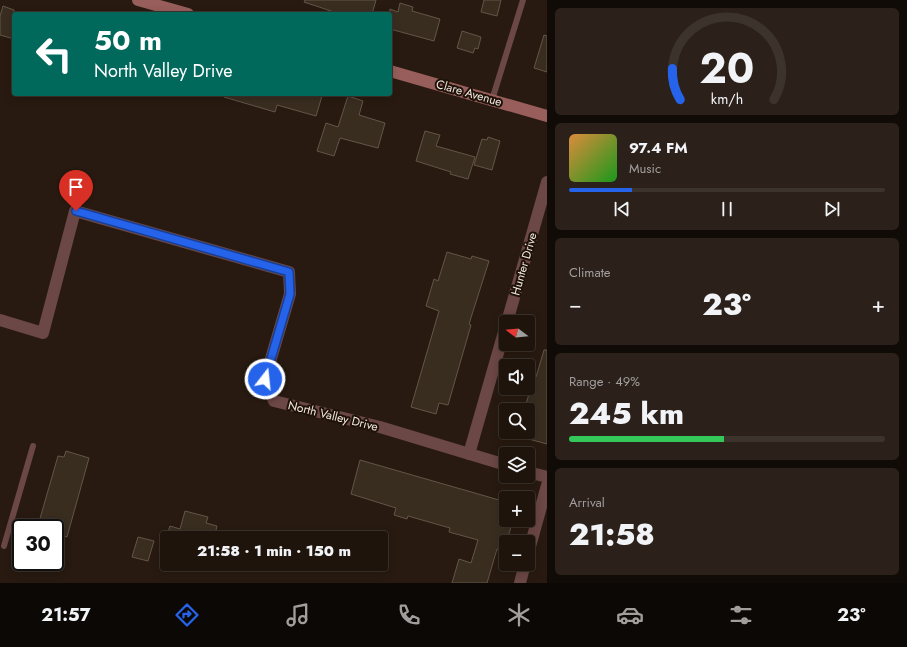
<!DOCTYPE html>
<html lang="en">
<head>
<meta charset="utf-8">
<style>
  :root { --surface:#1e140c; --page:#2b211a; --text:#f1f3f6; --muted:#a19e9d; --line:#3c332d; --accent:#2563eb }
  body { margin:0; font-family:Jost,sans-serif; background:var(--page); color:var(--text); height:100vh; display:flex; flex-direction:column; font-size:15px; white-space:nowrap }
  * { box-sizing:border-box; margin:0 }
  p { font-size:13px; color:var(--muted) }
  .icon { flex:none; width:22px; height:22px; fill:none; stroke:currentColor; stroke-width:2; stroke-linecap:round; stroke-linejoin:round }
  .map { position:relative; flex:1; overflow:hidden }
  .side { display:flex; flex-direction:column; gap:8px; padding:8px; background:#100b07; width:360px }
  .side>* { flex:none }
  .banner { position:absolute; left:12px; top:12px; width:380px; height:84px; border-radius:4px; box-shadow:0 2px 10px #0003,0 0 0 1px var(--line); background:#00695c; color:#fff; overflow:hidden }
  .needle { width:26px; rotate:286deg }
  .fabs { position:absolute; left:499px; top:315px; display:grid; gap:8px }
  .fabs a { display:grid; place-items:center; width:36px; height:36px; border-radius:4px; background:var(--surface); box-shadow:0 2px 10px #0003,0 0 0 1px var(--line); font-size:20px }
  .speed { position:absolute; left:12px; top:519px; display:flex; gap:8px; font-size:20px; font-weight:700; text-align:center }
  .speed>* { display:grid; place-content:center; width:52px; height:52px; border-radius:50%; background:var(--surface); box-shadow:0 2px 10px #0003,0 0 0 1px var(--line); line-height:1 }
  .speed .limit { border:2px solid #111; border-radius:6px; background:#fff; color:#111 }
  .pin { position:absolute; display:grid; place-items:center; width:34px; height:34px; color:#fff; margin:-41px -17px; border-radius:50% 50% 50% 0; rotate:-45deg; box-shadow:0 0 4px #0007 }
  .pin .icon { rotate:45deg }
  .me { position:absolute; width:44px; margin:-22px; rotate:16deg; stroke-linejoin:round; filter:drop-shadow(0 0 3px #0008) }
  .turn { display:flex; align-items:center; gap:14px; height:84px; padding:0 16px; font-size:18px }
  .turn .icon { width:52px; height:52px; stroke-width:2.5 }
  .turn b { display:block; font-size:28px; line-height:34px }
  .big { font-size:30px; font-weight:800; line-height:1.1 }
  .side .widget { flex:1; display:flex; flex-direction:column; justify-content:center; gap:6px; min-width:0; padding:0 14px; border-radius:6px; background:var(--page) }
  .side .dial { align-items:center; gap:0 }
  .dial svg { height:104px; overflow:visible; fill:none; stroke:var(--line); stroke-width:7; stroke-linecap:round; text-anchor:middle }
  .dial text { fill:var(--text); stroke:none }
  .song { display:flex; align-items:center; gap:12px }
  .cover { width:48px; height:48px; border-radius:6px; background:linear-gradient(135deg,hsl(30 70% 55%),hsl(120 70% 35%)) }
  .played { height:4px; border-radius:2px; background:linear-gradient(90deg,var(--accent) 20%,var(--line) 20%) }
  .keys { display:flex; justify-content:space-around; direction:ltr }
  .heat { display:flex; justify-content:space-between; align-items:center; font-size:22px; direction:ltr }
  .charge { height:6px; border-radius:3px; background:linear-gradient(90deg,#34c759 49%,var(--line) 0) }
  .trip { position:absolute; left:160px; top:531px; width:228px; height:40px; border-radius:4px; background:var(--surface); box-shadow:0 2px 10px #0003,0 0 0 1px var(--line); font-weight:800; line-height:40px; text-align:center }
  .dock { display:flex; height:64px; justify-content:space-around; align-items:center; background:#0c0805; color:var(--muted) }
  .dock .icon { width:28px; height:28px }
  .dock .active { color:var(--accent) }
  .dock b { font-size:18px; color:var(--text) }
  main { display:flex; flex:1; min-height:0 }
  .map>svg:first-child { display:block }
  .building { fill:#392d20; stroke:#635647 }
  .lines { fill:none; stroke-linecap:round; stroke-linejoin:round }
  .lane { stroke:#6b4745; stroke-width:6 }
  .street { stroke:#6b4745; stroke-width:12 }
  .secondary { stroke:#975e5b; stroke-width:12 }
  .route-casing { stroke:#184099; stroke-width:10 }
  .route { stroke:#2563eb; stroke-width:7 }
  .labels { text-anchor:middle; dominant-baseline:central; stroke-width:4; stroke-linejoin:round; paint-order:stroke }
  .street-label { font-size:12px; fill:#f2e8e1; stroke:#1e1107 }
</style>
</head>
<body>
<main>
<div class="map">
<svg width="547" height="583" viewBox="0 0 547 583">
  <rect width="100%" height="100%" fill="#281a10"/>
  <g class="building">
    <polygon points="305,0 376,0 372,14 340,14 304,2"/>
    <polygon points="484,0 501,0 497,16 481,12"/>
    <polygon points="400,3 413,7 412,11 440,19 434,41 390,29 390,9 398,12"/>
    <polygon points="3,6 14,10 14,39 0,35 0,16"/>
    <polygon points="462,31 481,37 478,49 475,48 473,53 457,48"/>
    <polygon points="544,35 547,36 547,72 534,68"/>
    <polygon points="224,94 313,94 322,96 316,116 277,105 275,112 224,97"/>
    <polygon points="348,96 363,101 359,115 385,123 378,148 340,138 334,156 317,151 326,123 338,127"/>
    <polygon points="425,131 440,135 436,146 475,157 468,179 450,174 451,172 416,161"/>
    <polygon points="488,137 500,141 492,170 474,165 482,139 487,140"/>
    <polygon points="447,252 471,259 472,256 489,261 469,324 471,325 448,405 439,403 436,414 411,407 439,311 426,306 434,279 438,281"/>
    <polygon points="544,350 547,350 547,444 525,438 528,432 528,410 524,410 530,391 528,390 532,376 536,377"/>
    <polygon points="66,451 89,458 67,537 55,533 55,528 44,528 45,524 39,522 58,456 64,457"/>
    <polygon points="360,460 506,502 506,520 513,520 504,551 497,549 487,583 452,583 459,559 471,563 478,540 449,532 450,528 408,516 407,519 394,515 396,508 351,494"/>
    <polygon points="185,511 208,517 206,523 217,526 214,538 166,538 170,526 180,529"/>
    <polygon points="138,537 154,541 148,561 132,557"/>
  </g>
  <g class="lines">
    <g class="lane">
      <polyline points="492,100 523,0"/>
      <polyline points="4,546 33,446"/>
    </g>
    <g class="street">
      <polyline points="0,320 43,333 75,211 289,272 290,294 265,379 274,401 380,427 506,465"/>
      <polyline points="507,322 547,182"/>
      <polyline points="469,454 506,325"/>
      <polyline points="528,472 547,477"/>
      <polyline points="528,554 547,485"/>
      <polyline points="520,583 525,564"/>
    </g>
    <g class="secondary">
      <polyline points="138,0 188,14"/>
      <polyline points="390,71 547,116"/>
    </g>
  </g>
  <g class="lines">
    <g class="route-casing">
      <polyline id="route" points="76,211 289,272 290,294 265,379"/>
    </g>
    <use href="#route" class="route"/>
  </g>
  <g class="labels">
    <g class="street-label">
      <text transform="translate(469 93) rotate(16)">Clare Avenue</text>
      <text transform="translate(524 264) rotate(-74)">Hunter Drive</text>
      <text transform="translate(333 416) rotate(14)">North Valley Drive</text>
    </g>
  </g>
</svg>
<div class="fabs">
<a><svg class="needle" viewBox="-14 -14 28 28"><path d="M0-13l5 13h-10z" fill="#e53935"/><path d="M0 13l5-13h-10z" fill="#a19e9d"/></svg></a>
<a><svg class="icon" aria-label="sound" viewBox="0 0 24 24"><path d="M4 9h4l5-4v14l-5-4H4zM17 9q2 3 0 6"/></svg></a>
<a><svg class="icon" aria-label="search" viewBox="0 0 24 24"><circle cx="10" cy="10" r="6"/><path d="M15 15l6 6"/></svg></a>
<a><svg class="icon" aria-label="layers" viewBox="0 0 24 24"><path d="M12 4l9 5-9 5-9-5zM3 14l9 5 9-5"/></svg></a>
<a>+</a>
<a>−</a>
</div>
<div class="speed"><div class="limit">30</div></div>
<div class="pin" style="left:76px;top:211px;background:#d93025"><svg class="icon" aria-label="arrive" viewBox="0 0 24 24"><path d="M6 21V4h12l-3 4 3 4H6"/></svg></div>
<svg class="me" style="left:265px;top:379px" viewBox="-20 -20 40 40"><circle r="17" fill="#2563eb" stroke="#fff" stroke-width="3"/><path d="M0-11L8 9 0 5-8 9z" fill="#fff"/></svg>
<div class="trip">21:58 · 1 min · 150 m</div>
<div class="banner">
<div class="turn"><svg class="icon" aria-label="left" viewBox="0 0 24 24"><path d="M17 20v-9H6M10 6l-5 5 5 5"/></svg><div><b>50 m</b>North Valley Drive</div></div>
</div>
</div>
<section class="side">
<div class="widget dial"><svg viewBox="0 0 100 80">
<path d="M14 69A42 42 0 1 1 86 69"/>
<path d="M14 69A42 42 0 0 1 8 45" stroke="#2563eb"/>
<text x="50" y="56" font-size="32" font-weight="700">20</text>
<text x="50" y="72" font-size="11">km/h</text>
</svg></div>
<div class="widget">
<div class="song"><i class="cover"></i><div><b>97.4 FM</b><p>Music</p></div></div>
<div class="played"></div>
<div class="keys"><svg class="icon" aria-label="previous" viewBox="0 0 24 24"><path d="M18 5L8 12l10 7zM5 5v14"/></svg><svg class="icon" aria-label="pause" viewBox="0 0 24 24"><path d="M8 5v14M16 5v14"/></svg><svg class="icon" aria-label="next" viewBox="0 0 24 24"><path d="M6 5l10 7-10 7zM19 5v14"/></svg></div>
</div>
<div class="widget"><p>Climate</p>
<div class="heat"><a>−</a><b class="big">23°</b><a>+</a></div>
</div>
<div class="widget"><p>Range · 49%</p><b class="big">245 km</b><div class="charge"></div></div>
<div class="widget"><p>Arrival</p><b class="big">21:58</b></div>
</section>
</main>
<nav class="dock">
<b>21:57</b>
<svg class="icon active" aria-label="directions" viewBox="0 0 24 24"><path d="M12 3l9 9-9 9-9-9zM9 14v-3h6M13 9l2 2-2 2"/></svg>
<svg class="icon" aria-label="music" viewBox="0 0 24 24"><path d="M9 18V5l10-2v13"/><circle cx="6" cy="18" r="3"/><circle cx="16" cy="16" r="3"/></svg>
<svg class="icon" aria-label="phone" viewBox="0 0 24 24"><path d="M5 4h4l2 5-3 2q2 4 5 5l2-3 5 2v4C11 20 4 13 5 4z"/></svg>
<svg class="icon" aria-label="climate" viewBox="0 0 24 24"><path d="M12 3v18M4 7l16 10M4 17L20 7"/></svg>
<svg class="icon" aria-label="car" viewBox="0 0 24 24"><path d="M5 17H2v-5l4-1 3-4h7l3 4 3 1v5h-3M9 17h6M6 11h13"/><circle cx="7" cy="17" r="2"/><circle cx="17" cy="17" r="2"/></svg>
<svg class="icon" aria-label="filters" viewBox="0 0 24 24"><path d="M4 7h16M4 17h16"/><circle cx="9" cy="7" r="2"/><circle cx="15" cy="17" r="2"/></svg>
<b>23°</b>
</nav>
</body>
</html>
